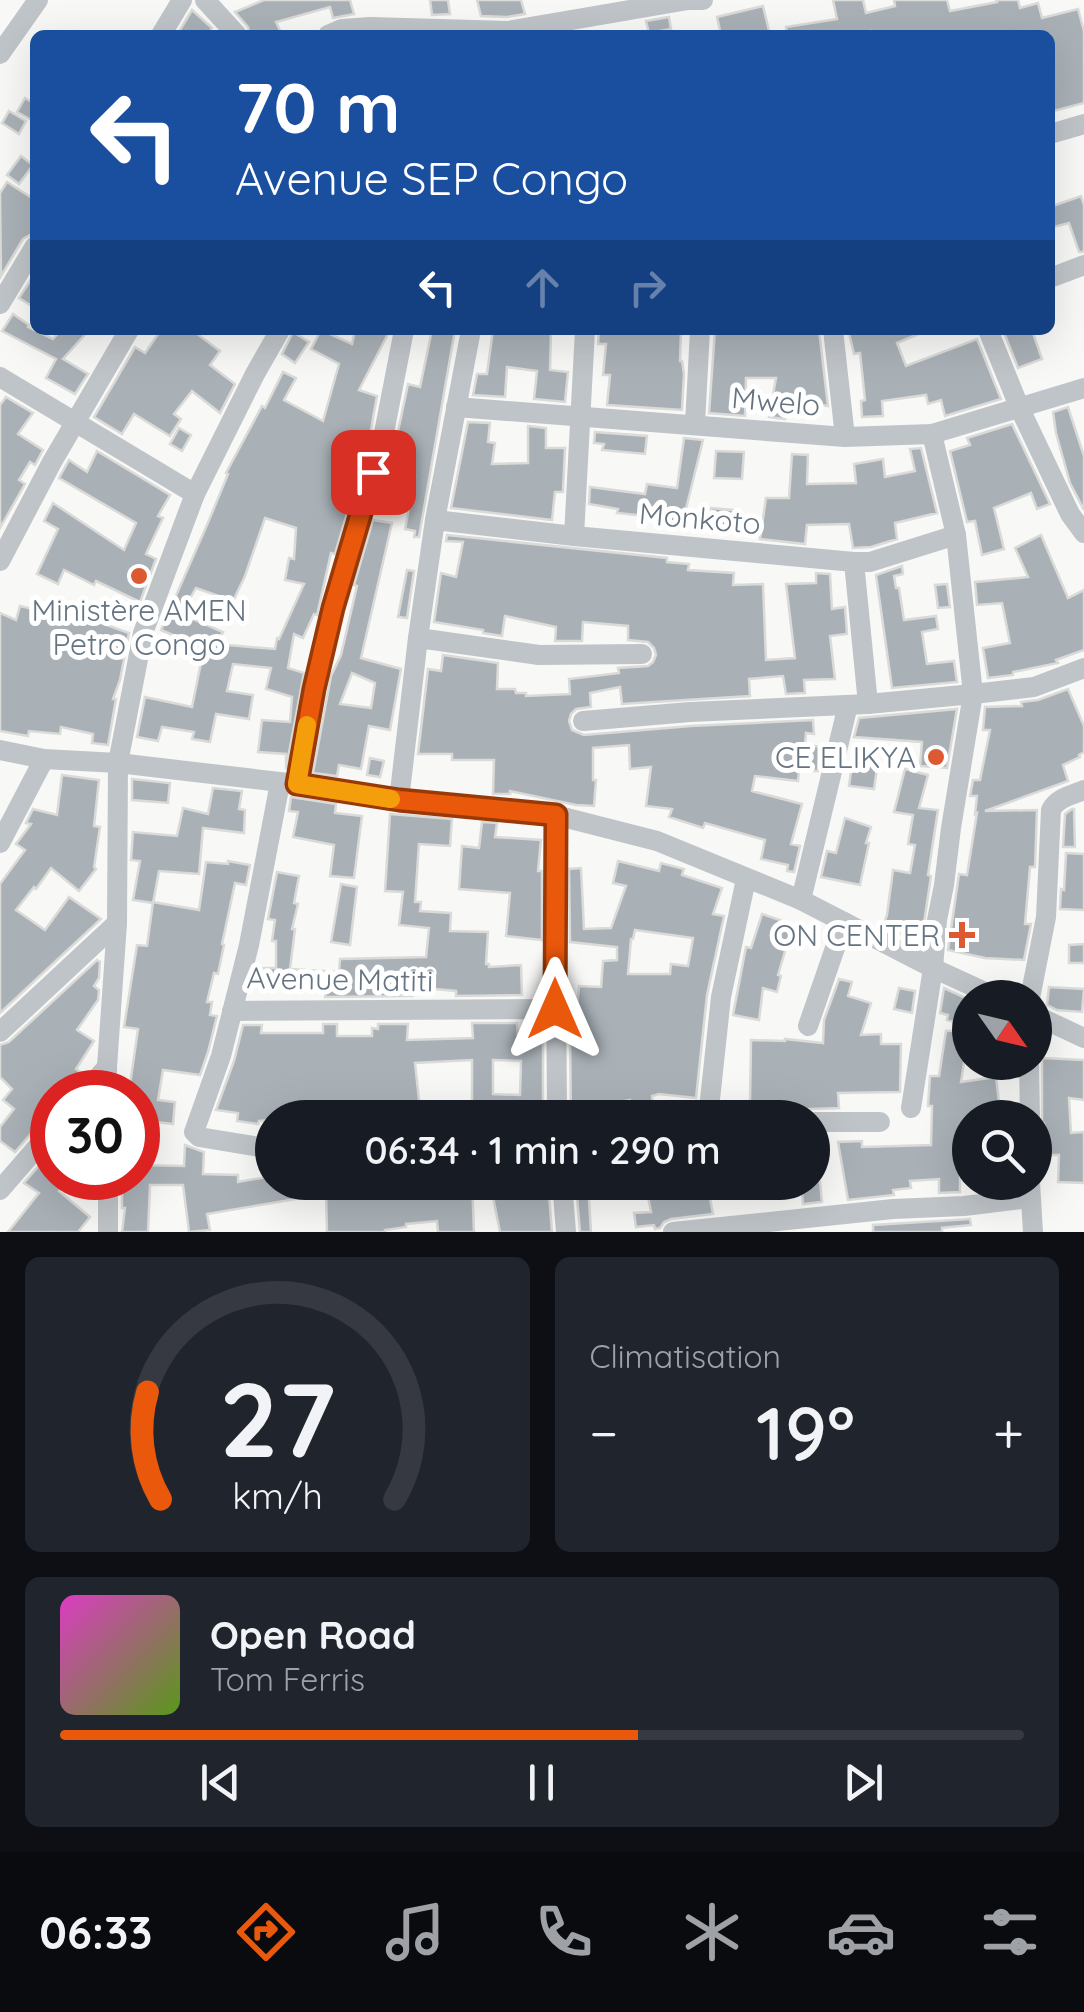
<!DOCTYPE html>
<html lang="fr">
<head>
<meta charset="utf-8">
<style>
  :root { --surface:#171b24; --page:#20242c; --text:#f1f3f6; --muted:#9ea1a6; --line:#363941; --accent:#ea580c }
  body { margin:0; font-family:Quicksand,sans-serif; background:var(--page); color:var(--text); height:100vh; display:flex; flex-direction:column; font-size:38px; white-space:nowrap }
  * { box-sizing:border-box; margin:0 }
  p { font-size:32px; color:var(--muted) }
  .icon { flex:none; width:55px; height:55px; fill:none; stroke:currentColor; stroke-width:2; stroke-linecap:round; stroke-linejoin:round }
  .map { position:relative; height:1232px; overflow:hidden }
  .sheet { display:flex; flex-direction:column; gap:25px; padding:25px; background:#0d0f14; flex:1 }
  .sheet>* { flex:none }
  .top-card { position:absolute; left:30px; top:30px; width:1025px; height:305px; border-radius:15px; box-shadow:0 10px 40px #0002; background:#1a4fa0; color:#fff; overflow:hidden }
  .needle { width:65px; rotate:124deg }
  .controls { position:absolute; left:952px; top:980px; display:grid; gap:20px }
  .controls a { display:grid; place-items:center; width:100px; height:100px; border-radius:50%; background:var(--surface); box-shadow:0 10px 40px #0002; font-size:50px }
  .speed { position:absolute; left:30px; top:1070px; display:flex; gap:20px; font-size:50px; font-weight:700; text-align:center }
  .speed>* { display:grid; place-content:center; width:130px; height:130px; border-radius:50%; background:var(--surface); box-shadow:0 10px 40px #0002; line-height:1 }
  .speed .limit { border:15px solid #d22; background:#fff; color:#111 }
  .pin { position:absolute; display:grid; place-items:center; width:85px; height:85px; color:#fff; margin:-42px; border-radius:20px; box-shadow:0 5px 15px #0006 }
  .me { position:absolute; width:110px; margin:-55px; rotate:0deg; stroke-linejoin:round; filter:drop-shadow(0 0 8px #0008) }
  .turn { display:flex; align-items:center; gap:35px; height:210px; padding:0 40px; font-size:45px }
  .turn .icon { width:130px; height:130px; stroke-width:2.5 }
  .turn b { display:block; font-size:70px; line-height:85px }
  .lanes { display:flex; align-items:center; height:95px; padding:0 40px; background:#0003; justify-content:center; gap:50px; direction:ltr }
  .lanes .off { opacity:.35 }
  .big { font-size:75px; font-weight:600; line-height:1.1 }
  .sheet .card { flex:1; display:flex; flex-direction:column; justify-content:center; gap:15px; min-width:0; padding:0 35px; border-radius:15px; background:var(--page) }
  .sheet .dial { align-items:center; gap:0 }
  .dial svg { height:260px; overflow:visible; fill:none; stroke:var(--line); stroke-width:7; stroke-linecap:round; text-anchor:middle }
  .dial text { fill:var(--text); stroke:none }
  .song { display:flex; align-items:center; gap:30px }
  .cover { width:120px; height:120px; border-radius:15px; background:linear-gradient(135deg,hsl(310 70% 55%),hsl(90 70% 35%)) }
  .played { height:10px; border-radius:5px; background:linear-gradient(90deg,var(--accent) 60%,var(--line) 60%) }
  .keys { display:flex; justify-content:space-around; direction:ltr }
  .heat { display:flex; justify-content:space-between; align-items:center; font-size:55px; direction:ltr }
  .sheet .tiles { flex:1; display:grid; gap:25px; grid-template-columns:1fr 1fr }
  .card:last-child { grid-column:span 2 }
  .trip { position:absolute; left:255px; top:1100px; width:575px; height:100px; border-radius:50px; background:var(--surface); box-shadow:0 10px 40px #0002; font-weight:600; line-height:100px; text-align:center }
  .dock { display:flex; height:160px; justify-content:space-around; align-items:center; background:#090b0e; color:var(--muted) }
  .dock .icon { width:70px; height:70px }
  .dock .selected { color:var(--accent) }
  .dock b { font-size:45px; color:var(--text) }
  .map>svg:first-child { display:block }
  .building { fill:#a9b1b7; stroke:#dadad8; stroke-width:2.5; fill-rule:evenodd }
  .lines { fill:none; stroke-linecap:round; stroke-linejoin:round }
  .street { stroke:#bfc4c8; stroke-width:20 }
  .route-casing { stroke:#983908; stroke-width:25 }
  .route { stroke:#ea580c; stroke-width:18 }
  .slow { stroke:#f59e0b; stroke-width:18 }
  .poi-dot { fill:#dd5931; stroke:#fff; stroke-width:4 }
  .labels { text-anchor:middle; dominant-baseline:central; stroke-width:10; stroke-linejoin:round; paint-order:stroke }
  .street-label { font-size:30px; fill:#657480; stroke:#fff }
  .poi-label { font-size:30px; fill:#657480; stroke:#fff; text-anchor:end }
</style>
</head>
<body>
<div class="map">
<svg width="1084" height="1232" viewBox="0 0 1084 1232">
  <rect width="100%" height="100%" fill="#f8f8f6"/>
  <g class="building">
    <polygon points="264,0 350,0 354,14 333,18 330,7 276,22 282,35 250,35 248,27 235,12"/>
    <polygon points="430,0 448,0 450,14 432,15"/>
    <polygon points="477,0 521,0 525,14 507,17 481,16"/>
    <polygon points="833,0 863,0 866,13 895,6 894,0 947,0 950,11 997,2 996,0 1018,0 1020,8 1038,3 1042,18 1078,9 1084,31 1084,103 1050,112 1050,35 872,35 871,31 854,35 787,35 786,27 837,19"/>
    <polygon points="763,6 770,35 721,35 717,17"/>
    <polygon points="192,10 212,28 208,35 177,35"/>
    <polygon points="669,17 671,29 649,33 646,21"/>
    <polygon points="25,98 35,104 35,122 17,112"/>
    <polygon points="9,111 26,121 19,134 2,123"/>
    <polygon points="21,156 33,165 19,184 7,175"/>
    <polygon points="7,182 35,200 35,232 23,239 1,276 0,193"/>
    <polygon points="1081,196 1084,205 1084,252 1079,252 1069,223 1050,228 1050,207"/>
    <polygon points="35,273 35,308 19,298"/>
    <polygon points="13,314 29,325 28,327 53,339 61,330 89,330 63,359 88,374 75,394 46,378 56,359 2,331"/>
    <polygon points="161,330 192,330 220,351 210,365 235,384 220,413 192,391 174,414 181,419 170,436 134,414 122,434 94,417 135,347 145,353"/>
    <path d="M321 330 352 344 355 330H390L359 390 377 396 370 435 335 554 331 553 317 615 314 614 303 638 294 634 288 668 304 673 286 769V754L258 752 262 720 290 722 292 697 266 689 271 668 233 664 227 691 253 695 249 719 216 714 210 742 192 739 194 732 162 727 158 741 137 737 145 697 192 707 204 648 161 630 210 518 228 474 226 473 262 406 265 408 283 372 296 378 284 400 323 421 339 364 311 349ZM265 518 296 528 294 559 289 558 285 580 304 584 279 639 277 638 275 649 216 644 223 632 181 614 196 588 233 601 245 576Z"/>
    <polygon points="432,330 455,330 419,537 414,537 415,531 405,529 415,477 387,472 396,441 408,384 420,387"/>
    <polygon points="493,330 551,330 550,370 568,372 565,402 534,399 537,371 507,367 505,397 473,395 477,374 487,374"/>
    <polygon points="599,330 681,330 680,361 682,361 684,374 682,410 607,405 610,375 603,375 606,344 598,344"/>
    <polygon points="715,330 819,330 828,406 789,401 785,419 769,417 776,378 746,378 745,416 709,413"/>
    <polygon points="865,330 928,330 897,343 906,366 977,339 1001,399 945,416 941,400 928,404 926,395 882,401 883,416 862,417 861,401 865,400 860,353 854,354 849,333"/>
    <polygon points="1003,330 1032,330 1042,359 1018,368"/>
    <polygon points="293,332 309,342 295,363 282,354"/>
    <polygon points="6,397 33,413 18,434 43,450 35,465 30,462 19,480 25,484 0,528 0,405"/>
    <polygon points="1068,407 1084,456 1084,510 1070,483 1056,433 1053,412"/>
    <polygon points="468,422 490,423 488,442 495,443 492,464 528,463 528,426 546,428 546,448 565,448 563,492 555,492 552,520 451,508"/>
    <polygon points="1012,424 1050,504 1037,509 1031,493 994,508 1004,549 982,555 975,521 967,522 950,451 970,445 967,438"/>
    <polygon points="179,428 191,435 182,451 170,444"/>
    <polygon points="595,432 647,436 645,454 602,450 604,444 594,443"/>
    <polygon points="684,438 703,440 682,525 646,516 617,513 618,509 589,504 590,487 645,494 647,484 677,488"/>
    <polygon points="921,448 937,513 895,523 897,539 871,547 853,548 849,524 807,525 805,544 760,539 766,498 789,498 792,454 808,455 807,484 856,483 854,464 883,459 885,477 915,471 910,449"/>
    <polygon points="97,451 170,495 158,516 163,518 146,554 156,559 140,602 96,581 94,585 64,570 58,584 37,574 58,529 44,521 53,503 124,550 136,523 59,478 69,460 87,472"/>
    <polygon points="716,451 744,452 742,479 714,478"/>
    <polygon points="711,508 733,510 731,526 709,524"/>
    <path d="M373 520 392 523 361 658 401 669 390 730 369 726 361 769 339 765 337 776 313 773 331 676 341 655 357 586 354 585ZM352 673 375 683 371 708 340 704Z"/>
    <polygon points="447,535 667,558 667,562 689,564 688,570 734,573 733,585 763,584 766,660 795,658 786,584 816,583 816,573 830,574 832,609 845,607 847,634 830,636 835,679 804,680 805,693 786,694 783,676 749,679 750,696 622,704 620,687 590,693 591,707 576,709 571,714 569,721 572,730 584,735 691,726 813,720 814,734 806,733 805,744 820,747 818,771 799,771 798,781 755,776 752,791 802,804 791,844 800,846 794,872 787,871 788,865 761,859 765,840 705,823 703,828 669,817 672,809 646,806 651,767 630,769 629,745 593,748 593,780 596,780 594,806 576,805 510,791 510,794 493,794 494,760 452,760 452,754 418,754 428,669 441,671 443,655 498,663 497,689 515,689 516,693 526,693 526,696 570,694 569,679 619,673 618,668 648,666 653,662 656,655 654,648 648,642 628,640 628,626 583,622 582,641 555,641 556,627 505,616 502,636 483,633 483,630 434,622 441,573 456,577 463,542 446,541"/>
    <polygon points="1041,535 1068,598 1084,590 1084,650 1056,660 1058,663 1013,672 1013,675 988,678 983,648 1010,643 1002,603 977,605 975,582 1028,577 1015,548"/>
    <polygon points="902,566 903,574 894,576 896,588 899,588 904,620 936,616 938,629 922,632 927,664 954,661 957,682 892,688 876,575"/>
    <polygon points="407,570 414,571 407,618 398,617"/>
    <polygon points="947,584 950,607 938,608 935,585"/>
    <polygon points="49,604 129,633 120,680 113,699 116,699 108,745 92,743 93,734 61,727 60,734 29,731 28,736 0,731 0,613 16,620 20,606 46,612"/>
    <polygon points="1068,689 1084,726 1084,752 1079,755 1080,757 1063,765 1068,781 985,811 1037,810 1035,867 1030,867 1025,924 1031,924 1024,960 985,958 948,950 959,874 967,875 977,813 975,814 977,796 970,796 973,780 980,780 990,730 983,730 985,707 1022,706 1021,702 1038,700"/>
    <polygon points="957,709 947,768 920,766 922,742 854,737 859,718"/>
    <polygon points="853,756 878,762 874,789 849,786"/>
    <polygon points="370,758 384,761 380,777 367,775"/>
    <polygon points="905,769 928,775 919,808 938,810 928,875 931,876 930,883 921,943 883,927 887,915 893,870 910,873 915,845 908,844 913,815 894,812"/>
    <polygon points="62,775 99,780 94,826 100,827 94,867 96,869 79,891 51,868 36,889 34,887 16,910 45,930 69,897 101,919 0,1013 0,884 25,850 16,844 31,824 26,823 33,809 57,815"/>
    <polygon points="132,779 170,783 168,803 132,800"/>
    <polygon points="213,788 242,791 239,809 245,810 244,833 203,828 199,874 159,871 153,903 133,900 140,861 131,860 133,832 177,836 183,808 208,814"/>
    <polygon points="291,797 336,804 335,813 362,816 354,878 330,876 334,845 293,837 298,812 289,811"/>
    <polygon points="1072,809 1074,809 1075,847 1063,847 1065,814"/>
    <polygon points="390,814 452,819 450,846 419,844 415,902 421,902 420,911 451,913 450,931 488,932 486,964 489,964 489,967 521,965 522,995 456,996 456,991 413,987 413,996 325,997 326,987 262,983 261,968 276,968 276,941 272,941 275,920 268,919 277,872 299,876 294,903 298,904 292,929 295,929 290,969 339,972 340,959 426,957 429,928 399,925 403,892 385,891"/>
    <polygon points="845,818 871,827 866,843 869,843 860,885 821,877 827,851 836,853"/>
    <polygon points="482,822 497,823 495,837 541,840 538,871 542,871 542,940 506,936 510,893 459,889 462,846 479,848"/>
    <polygon points="1066,853 1084,854 1084,910 1060,909 1061,889 1064,890"/>
    <polygon points="228,861 250,865 246,885 235,883 222,944 224,945 218,974 214,973 207,1002 212,1002 210,1015 217,1016 208,1052 200,1075 163,1070 158,1100 175,1102 173,1124 155,1122 155,1129 138,1130 138,1092 129,1092 138,1029 124,1027 137,945 147,946 153,902 199,910 206,862 228,864"/>
    <path d="M618 861 659 871 661 863 684 869 682 875 722 888 713 914 724 916 707 995 696 1098 659 1094 652 1096 653 1118H633L630 1100 609 1104 610 1110 571 1113 570 1038 573 1007 577 1008 579 986 601 987 603 961 617 960V947L570 942 569 869 581 868 584 929 611 928 626 886 613 883ZM635 930 693 938 688 966 671 964 670 974H628L631 939H633Z"/>
    <polygon points="341,884 357,887 350,945 331,942"/>
    <polygon points="762,914 780,920 777,927 791,931 778,975 781,976 777,992 763,988 759,1020 733,1015 746,947 751,948"/>
    <polygon points="1084,944 1084,963 1069,963 1069,945"/>
    <polygon points="97,960 100,962 99,978 94,986 99,990 98,1000 77,1030 94,1041 76,1069 83,1074 74,1084 71,1092 52,1092 52,1114 42,1121 15,1152 0,1141 0,1127 14,1109 3,1100 12,1089 0,1077 0,1045 9,1042"/>
    <polygon points="839,979 852,982 848,996 871,1003 861,1035 881,1034 881,1044 901,1044 900,1092 838,1093 839,1108 752,1111 752,1118 735,1118 733,1103 750,1102 751,1040 785,1041 785,1039 823,1043 824,1020"/>
    <polygon points="1049,987 1084,989 1082,1012 1057,1010 1047,1005"/>
    <polygon points="899,988 915,991 912,1013 894,1009"/>
    <polygon points="944,988 970,1000 970,1025 947,1020 948,1015 940,1013"/>
    <path d="M472 1023H517L518 1038H543V1117L472 1118V1060L415 1063 421 1118H385L384 1113 329 1118H272V1120L259 1121 258 1124 237 1121 238 1113 216 1110 234 1061 243 1025H262L261 1033H323V1024H337V1036H372V1028L378 1029V1024H408L407 1040 473 1038ZM493 1060 521 1061 520 1095 493 1094Z"/>
    <polygon points="969,1030 961,1082 996,1077 1001,1118 965,1118 964,1138 960,1138 960,1192 939,1193 939,1179 910,1181 911,1188 893,1190 894,1195 848,1200 838,1142 862,1141 862,1147 931,1145 932,1106 928,1106 930,1076 939,1076 946,1031"/>
    <polygon points="1042,1058 1084,1060 1084,1100 1069,1098 1071,1133 1084,1132 1084,1183 1058,1182 1059,1155 1046,1155 1044,1123 1042,1123"/>
    <polygon points="185,1145 204,1152 203,1174 238,1175 238,1182 272,1176 272,1182 356,1182 356,1187 414,1182 472,1182 474,1232 438,1232 437,1221 406,1224 406,1227 385,1230 385,1232 327,1232 326,1194 207,1214 210,1230 189,1232 183,1185 150,1185 148,1232 122,1232 125,1208 122,1208 122,1180 138,1179 138,1165 184,1166"/>
    <polygon points="50,1153 52,1154 52,1178 70,1178 59,1191 90,1217 78,1232 8,1232 39,1193 24,1183"/>
    <polygon points="490,1182 548,1182 552,1232 500,1232"/>
    <polygon points="665,1182 680,1182 680,1185 727,1182 729,1197 710,1198 713,1214 671,1219 664,1222 660,1228 655,1229 654,1225 636,1227 634,1213 651,1212 646,1186"/>
    <polygon points="801,1182 820,1182 822,1202 803,1204"/>
    <polygon points="588,1185 591,1232 580,1232 576,1186"/>
    <polygon points="970,1219 971,1225 942,1228 942,1232 873,1232 873,1225"/>
  </g>
  <g class="lines">
    <g class="street">
      <polyline points="205,0 237,35"/>
      <polyline points="161,35 182,0"/>
      <polyline points="328,35 342,29 370,27 508,31 688,0 703,0"/>
      <polyline points="0,54 38,0"/>
      <polyline points="1050,134 1084,124"/>
      <polyline points="1050,278 1084,265"/>
      <polyline points="0,304 35,246"/>
      <polyline points="833,330 845,437"/>
      <polyline points="988,330 1020,409 1070,514 1084,533"/>
      <polyline points="0,377 195,494"/>
      <polyline points="456,407 845,437 932,434 1084,388"/>
      <polyline points="695,424 700,330"/>
      <polyline points="435,520 574,536 854,562 870,562 956,535"/>
      <polyline points="574,536 585,330"/>
      <polyline points="0,561 52,462 129,330"/>
      <polyline points="854,562 868,704"/>
      <polyline points="418,638 539,655 642,654"/>
      <polyline points="583,721 690,712 868,704 973,694 1034,687 1084,668"/>
      <polyline points="0,750 44,759 118,763 297,784 399,800 555,815 657,841 801,900 933,968 998,998"/>
      <polyline points="297,784 314,689 333,608 383,438 404,330"/>
      <polyline points="399,800 418,638 435,520 471,330"/>
      <polyline points="555,815 557,1118"/>
      <polyline points="0,843 44,759"/>
      <polyline points="801,900 848,705"/>
      <path d="M1030 998 1046 917 1051 810C1057 798 1072 795 1084 790"/>
      <polyline points="232,1011 555,1009"/>
      <polyline points="1035,1015 1084,1038"/>
      <polyline points="808,1026 844,922"/>
      <polyline points="0,1032 117,923"/>
      <polyline points="1029,1062 1030,1118"/>
      <polyline points="85,1092 107,1067"/>
      <polyline points="107,1092 107,1067 117,923 118,763 143,633 195,494 255,374 280,330"/>
      <polyline points="911,1108 933,968 937,920 944,885 951,828 973,694 956,535 932,434"/>
      <polyline points="708,1118 721,997 746,879"/>
      <polyline points="812,1122 880,1122"/>
      <polyline points="272,1149 199,1137 194,1132 221,1056 249,945 280,783"/>
      <polyline points="562,1182 566,1232"/>
      <polyline points="1030,1182 1033,1232"/>
      <polyline points="0,1190 52,1130"/>
      <polyline points="108,1232 108,1178"/>
      <polyline points="673,1232 893,1209 964,1206 1030,1198"/>
    </g>
  </g>
  <g class="lines">
    <g class="route-casing">
      <polyline id="route" points="373,472 333,608 314,689 297,784 399,800 556,815 555,1009"/>
    </g>
    <use href="#route" class="route"/>
    <polyline class="slow" points="307,725 297,784 391,799"/>
  </g>
  <g class="poi-dot">
    <circle cx="139" cy="576" r="10"/>
    <circle cx="936" cy="757" r="10"/>
    <path d="M957 920h10v10h10v10h-10v10h-10v-10h-10v-10h10z"/>
  </g>
  <g class="labels">
    <g class="street-label">
      <text transform="translate(776 401) rotate(5)">Mwelo</text>
      <text transform="translate(700 518) rotate(5)">Monkoto</text>
      <text transform="translate(340 979) rotate(1)">Avenue Matiti</text>
    </g>
    <g class="poi-label">
      <text x="139" y="610" text-anchor="middle">Ministère AMEN<tspan x="139" dy="34">Petro Congo</tspan></text>
      <text x="916" y="757">CE ELIKYA</text>
      <text x="940" y="935">ON CENTER</text>
    </g>
  </g>
</svg>
<div class="controls">
<a><svg class="needle" viewBox="-14 -14 28 28"><path d="M0-13l5 13h-10z" fill="#e53935"/><path d="M0 13l5-13h-10z" fill="#9ea1a6"/></svg></a>
<a><svg class="icon" aria-label="search" viewBox="0 0 24 24"><circle cx="10" cy="10" r="6"/><path d="M15 15l6 6"/></svg></a>
</div>
<div class="speed"><div class="limit">30</div></div>
<div class="pin" style="left:373px;top:472px;background:#d93025"><svg class="icon" aria-label="arrive" viewBox="0 0 24 24"><path d="M6 21V4h12l-3 4 3 4H6"/></svg></div>
<svg class="me" style="left:555px;top:1009px" viewBox="-20 -20 40 40"><path d="M0-17L14 15 0 8-14 15z" fill="#ea580c" stroke="#fff" stroke-width="4"/></svg>
<div class="trip">06:34 · 1 min · 290 m</div>
<div class="top-card">
<div class="turn"><svg class="icon" aria-label="left" viewBox="0 0 24 24"><path d="M17 20v-9H6M10 6l-5 5 5 5"/></svg><div><b>70 m</b>Avenue SEP Congo</div></div>
<div class="lanes"><svg class="icon" aria-label="left" viewBox="0 0 24 24"><path d="M17 20v-9H6M10 6l-5 5 5 5"/></svg><svg class="icon off" aria-label="ahead" viewBox="0 0 24 24"><path d="M12 20V5M6 11l6-6 6 6"/></svg><svg class="icon off" aria-label="right" viewBox="0 0 24 24"><path d="M7 20v-9h11M14 6l5 5-5 5"/></svg></div>
</div>
</div>
<section class="sheet">
<div class="tiles">
<div class="card dial"><svg viewBox="0 0 100 80">
<path d="M14 69A42 42 0 1 1 86 69"/>
<path d="M14 69A42 42 0 0 1 10 36" stroke="#ea580c"/>
<text x="50" y="56" font-size="32" font-weight="700">27</text>
<text x="50" y="72" font-size="11">km/h</text>
</svg></div>
<div class="card"><p>Climatisation</p>
<div class="heat"><a>−</a><b class="big">19°</b><a>+</a></div>
</div>
<div class="card">
<div class="song"><i class="cover"></i><div><b>Open Road</b><p>Tom Ferris</p></div></div>
<div class="played"></div>
<div class="keys"><svg class="icon" aria-label="previous" viewBox="0 0 24 24"><path d="M18 5L8 12l10 7zM5 5v14"/></svg><svg class="icon" aria-label="pause" viewBox="0 0 24 24"><path d="M8 5v14M16 5v14"/></svg><svg class="icon" aria-label="next" viewBox="0 0 24 24"><path d="M6 5l10 7-10 7zM19 5v14"/></svg></div>
</div>
</div>
</section>
<nav class="dock">
<b>06:33</b>
<svg class="icon selected" aria-label="directions" viewBox="0 0 24 24"><path d="M12 3l9 9-9 9-9-9zM9 14v-3h6M13 9l2 2-2 2"/></svg>
<svg class="icon" aria-label="music" viewBox="0 0 24 24"><path d="M9 18V5l10-2v13"/><circle cx="6" cy="18" r="3"/><circle cx="16" cy="16" r="3"/></svg>
<svg class="icon" aria-label="phone" viewBox="0 0 24 24"><path d="M5 4h4l2 5-3 2q2 4 5 5l2-3 5 2v4C11 20 4 13 5 4z"/></svg>
<svg class="icon" aria-label="climate" viewBox="0 0 24 24"><path d="M12 3v18M4 7l16 10M4 17L20 7"/></svg>
<svg class="icon" aria-label="car" viewBox="0 0 24 24"><path d="M5 17H2v-5l4-1 3-4h7l3 4 3 1v5h-3M9 17h6M6 11h13"/><circle cx="7" cy="17" r="2"/><circle cx="17" cy="17" r="2"/></svg>
<svg class="icon" aria-label="filters" viewBox="0 0 24 24"><path d="M4 7h16M4 17h16"/><circle cx="9" cy="7" r="2"/><circle cx="15" cy="17" r="2"/></svg>
</nav>
</body>
</html>
